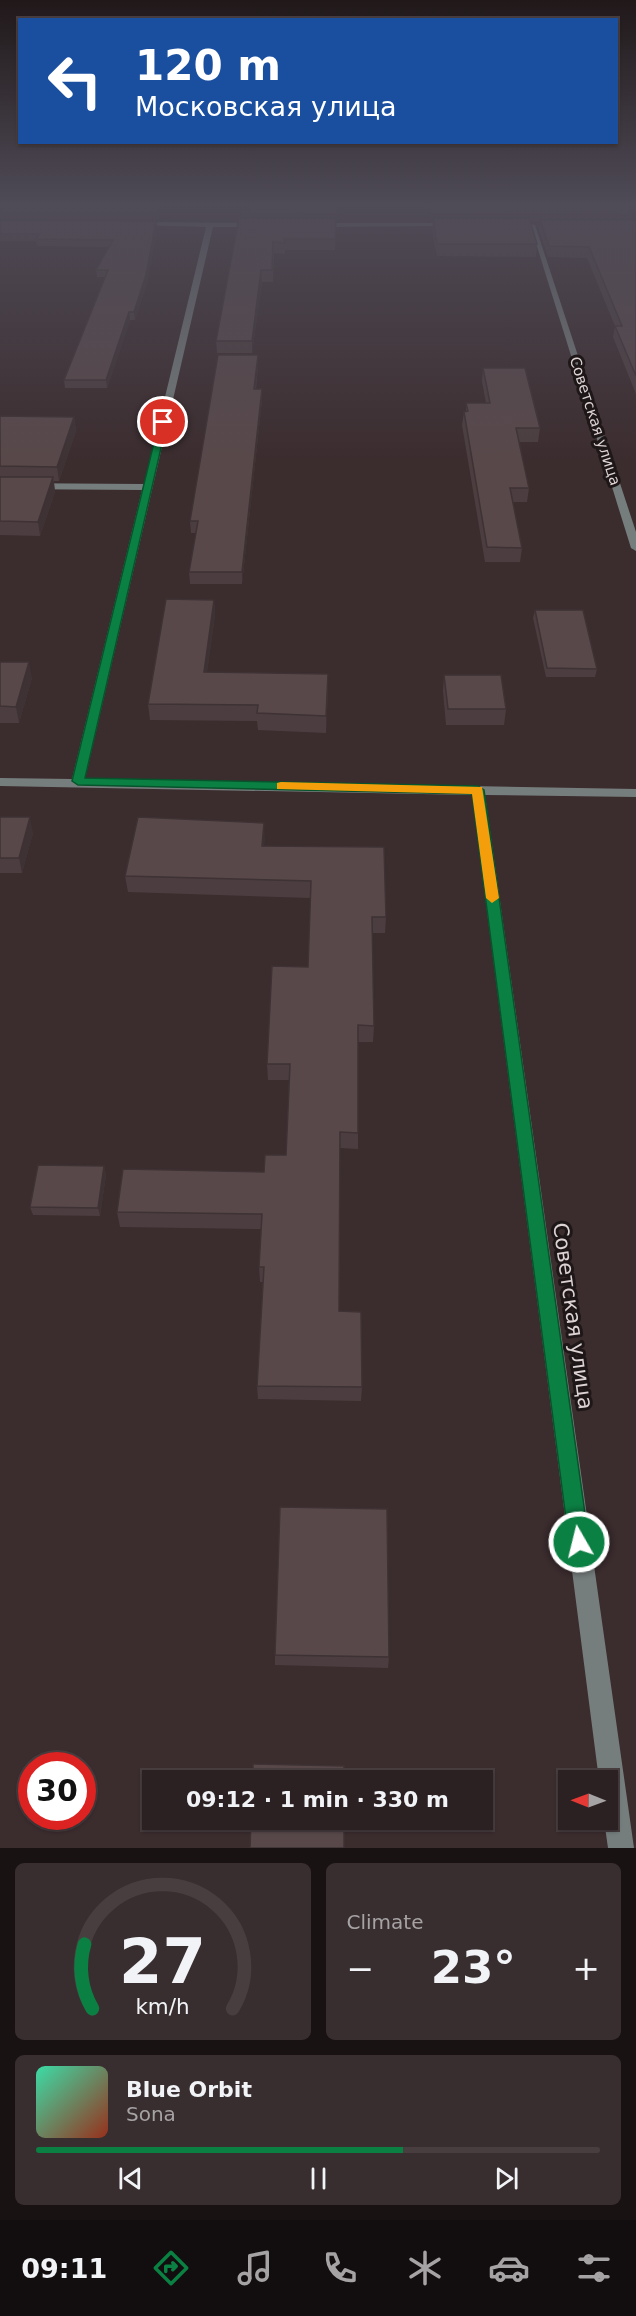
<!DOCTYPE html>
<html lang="en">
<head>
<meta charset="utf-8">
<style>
  :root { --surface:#2c2122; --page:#382e2f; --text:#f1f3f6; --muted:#a6a3a5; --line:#483e40; --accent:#0b8043 }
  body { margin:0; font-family:"DejaVu Sans",sans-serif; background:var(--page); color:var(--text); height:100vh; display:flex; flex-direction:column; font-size:22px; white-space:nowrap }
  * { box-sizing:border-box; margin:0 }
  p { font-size:20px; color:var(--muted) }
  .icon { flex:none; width:33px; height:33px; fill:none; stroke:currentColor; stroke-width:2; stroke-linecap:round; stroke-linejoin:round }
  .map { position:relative; height:1848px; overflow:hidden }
  .drawer { display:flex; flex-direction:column; gap:15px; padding:15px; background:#181213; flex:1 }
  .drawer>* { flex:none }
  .banner { position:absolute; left:18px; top:18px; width:600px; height:126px; border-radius:0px; box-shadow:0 2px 4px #0004,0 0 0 2px var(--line); background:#1a4fa0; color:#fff; overflow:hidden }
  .needle { width:39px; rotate:271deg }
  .buttons { position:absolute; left:558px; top:1770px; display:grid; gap:12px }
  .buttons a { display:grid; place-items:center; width:60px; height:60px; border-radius:0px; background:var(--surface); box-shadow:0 2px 4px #0004,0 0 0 2px var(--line); font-size:30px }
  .speed { position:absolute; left:18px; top:1752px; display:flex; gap:12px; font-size:30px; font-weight:700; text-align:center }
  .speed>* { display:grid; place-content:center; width:78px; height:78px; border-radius:50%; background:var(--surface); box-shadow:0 2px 4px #0004,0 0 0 2px var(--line); line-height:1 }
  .speed .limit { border:9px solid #d22; background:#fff; color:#111 }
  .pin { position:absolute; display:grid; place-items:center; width:51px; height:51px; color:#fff; margin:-26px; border:3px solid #fff; border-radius:50%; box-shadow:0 2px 6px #0007 }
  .me { position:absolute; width:66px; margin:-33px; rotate:352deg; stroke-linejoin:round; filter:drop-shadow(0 0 4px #0008) }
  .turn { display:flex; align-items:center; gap:21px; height:126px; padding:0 18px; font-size:27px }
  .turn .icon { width:78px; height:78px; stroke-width:2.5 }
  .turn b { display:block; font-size:42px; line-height:51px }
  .big { font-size:45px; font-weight:600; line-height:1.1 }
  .drawer .widget { flex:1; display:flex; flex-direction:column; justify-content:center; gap:9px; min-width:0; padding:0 21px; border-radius:9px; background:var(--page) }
  .drawer .dial { align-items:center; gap:0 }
  .dial svg { height:156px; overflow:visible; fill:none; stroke:var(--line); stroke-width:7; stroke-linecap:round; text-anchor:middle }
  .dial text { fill:var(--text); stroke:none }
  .song { display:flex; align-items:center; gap:18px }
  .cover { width:72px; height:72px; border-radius:9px; background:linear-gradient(135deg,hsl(160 70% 55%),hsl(10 70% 35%)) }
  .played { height:6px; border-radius:3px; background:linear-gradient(90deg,var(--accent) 65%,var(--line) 65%) }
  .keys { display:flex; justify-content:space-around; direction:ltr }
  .heat { display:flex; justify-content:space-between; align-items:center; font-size:33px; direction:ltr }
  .drawer .tiles { flex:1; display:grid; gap:15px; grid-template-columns:1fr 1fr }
  .widget:last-child { grid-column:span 2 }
  .trip { position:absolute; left:142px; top:1770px; width:351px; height:60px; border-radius:0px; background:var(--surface); box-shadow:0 2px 4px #0004,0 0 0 2px var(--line); font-weight:600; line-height:60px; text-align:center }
  .tabs { display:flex; height:96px; justify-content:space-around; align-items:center; background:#120d0e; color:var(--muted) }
  .tabs .icon { width:42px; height:42px }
  .tabs .selected { color:var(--accent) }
  .tabs b { font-size:27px; color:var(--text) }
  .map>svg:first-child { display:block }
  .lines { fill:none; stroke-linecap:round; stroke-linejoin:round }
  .minor { fill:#767e7d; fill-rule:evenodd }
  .wall { fill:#4c3e40 }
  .shaded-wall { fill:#3e3234 }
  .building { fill:#58484a; stroke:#3e3234; stroke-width:1.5 }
  .route { fill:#0b8043; stroke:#07532c; stroke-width:1.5 }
  .slow { fill:#f59e0b }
  .labels { text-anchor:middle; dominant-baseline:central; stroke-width:6; stroke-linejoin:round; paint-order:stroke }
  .far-street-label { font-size:15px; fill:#ddd3d4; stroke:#1e1718 }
  .near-street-label { font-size:21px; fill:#ddd3d4; stroke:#1e1718 }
</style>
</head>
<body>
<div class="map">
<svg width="636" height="1848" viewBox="0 0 636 1848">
  <rect width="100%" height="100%" fill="#3b2c2e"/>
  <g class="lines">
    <g class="minor">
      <polygon points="138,222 258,223 261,225 258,227 213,227 85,779 636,789 636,797 485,795 634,1848 608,1848 604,1820 608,1820 608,1780 599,1780 472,795 0,786 0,778 72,779 142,490 0,489 0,483 144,484 206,227 136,225"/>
      <polygon points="453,223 455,226 318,227 315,225 318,223"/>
      <polygon points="530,224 535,225 636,532 636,551 631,548"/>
    </g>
  </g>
  <g class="wall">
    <polygon points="0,205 196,205 196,206 162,206 159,219 0,219"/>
    <polygon points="337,205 335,250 285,250 285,254 274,253 273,282 262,282 252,353 217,353 216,341 241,218 241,213 249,211"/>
    <polygon points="429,205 627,205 632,215 631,220 636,220 636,394 613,337 615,326 587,258 548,257 539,230 540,221 530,221 537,244 536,257 437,256 432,230 433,221 431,221"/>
    <polygon points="0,220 157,228 147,283 135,320 130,320 107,388 65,388 64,380 105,277 97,277 96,270 109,247 37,246 36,241 0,241"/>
    <polygon points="258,366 256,389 262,389 262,400 242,584 190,584 189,572 196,533 191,533 190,521"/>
    <polygon points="483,368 540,428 538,442 519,442 529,488 527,502 513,502 522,548 520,562 485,562 462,425 464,412 466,411 466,403 486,403 482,381"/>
    <polygon points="0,416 74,417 76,431 59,481 54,481 55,492 40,536 0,535"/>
    <polygon points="214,600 215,615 207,672 328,690 326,733 258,730 257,721 150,720 148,704"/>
    <polygon points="535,610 597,669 595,677 546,677 533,618"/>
    <polygon points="0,662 32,678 19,723 0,723"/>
    <polygon points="444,675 506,709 504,725 446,725 443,691"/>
    <polygon points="0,817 33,833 22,873 0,873"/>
    <polygon points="264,823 264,846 386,917 385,933 372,933 374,1026 373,1042 358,1042 358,1149 340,1148 339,1311 362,1387 361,1401 258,1399 257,1386 263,1282 260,1282 259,1267 261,1229 120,1227 117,1212 264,1172 286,1155 289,1080 268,1080 267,1064 308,967 311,898 128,892 125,876"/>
    <polygon points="104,1166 106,1175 100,1216 33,1215 30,1207"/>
    <polygon points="275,1655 389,1657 388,1668 275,1665"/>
  </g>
  <g class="shaded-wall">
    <polygon points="160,205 162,206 159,219 158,213"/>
    <polygon points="156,221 157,228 147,283 135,320 134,312"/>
    <polygon points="261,270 262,282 252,353 252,341"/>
    <polygon points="129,312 130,320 107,388 106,380"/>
    <polygon points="258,355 258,366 254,400 254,389"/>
    <polygon points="262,389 262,400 242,584 242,572"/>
    <polygon points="74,417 76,431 59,481 57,467"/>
    <polygon points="53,477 55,492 40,536 38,522"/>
    <polygon points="214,600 215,615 205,688 204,672"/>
    <polygon points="29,662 32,678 19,723 16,707"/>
    <polygon points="328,674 328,690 326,733 326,716"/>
    <polygon points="30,817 33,833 22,873 19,858"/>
    <polygon points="264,823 265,840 262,862 262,846"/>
    <polygon points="104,1166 106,1175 100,1216 98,1208"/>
  </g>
  <g class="building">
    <polygon points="0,205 160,205 158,213 0,213"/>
    <polygon points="251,205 337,205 337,214 241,213 242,209 249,211"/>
    <polygon points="430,205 627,205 632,215 431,214"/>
    <polygon points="239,218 336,218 335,239 284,239 285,243 273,242 272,270 261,270 252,341 216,341"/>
    <polygon points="433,218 529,218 537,244 437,244"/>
    <polygon points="0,220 156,221 146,275 134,312 129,312 106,380 64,380 108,270 96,270 113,240 36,239 39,234 0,234"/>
    <polygon points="540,220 636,220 636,376 615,326 622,326 589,247 549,246"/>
    <polygon points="218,355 258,355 254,389 262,389 242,572 189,572 198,521 190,521"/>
    <polygon points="483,368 525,368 540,428 516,428 529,488 510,488 522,548 487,547 464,412 468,411 466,403 490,403"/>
    <polygon points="0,416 74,417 57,467 0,466"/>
    <polygon points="0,477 53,477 38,522 0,521"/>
    <polygon points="166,599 214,600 204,672 328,674 326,716 257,713 258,705 148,704"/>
    <polygon points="535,610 583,610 597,669 547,668"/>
    <polygon points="0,662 29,662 16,707 0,706"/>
    <polygon points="444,675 501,675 506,709 448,709"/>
    <polygon points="0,817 30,817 19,858 0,858"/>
    <polygon points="138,817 264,823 262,846 384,847 386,917 372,917 374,1026 358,1025 358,1133 340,1132 339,1311 361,1312 362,1387 257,1386 264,1267 259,1267 262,1214 117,1212 123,1169 264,1172 265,1155 286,1155 290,1064 267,1064 272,966 308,967 311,881 125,876"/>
    <polygon points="38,1165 104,1166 98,1208 30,1207"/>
    <polygon points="280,1507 387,1509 389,1657 275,1655"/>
    <polygon points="253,1764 344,1766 344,1780 253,1780"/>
    <polygon points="251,1820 344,1820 344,1848 250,1848"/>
  </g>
  <linearGradient id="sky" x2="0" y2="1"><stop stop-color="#201819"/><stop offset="0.44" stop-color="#4f4b57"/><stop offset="1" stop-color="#4f4b57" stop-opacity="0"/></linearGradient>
  <rect width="636" height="464" fill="url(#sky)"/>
  <polygon class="route" points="163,419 167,422 85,778 478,786 484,790 589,1542 586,1550 579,1553 572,1550 569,1542 472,794 78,785 72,781 159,422"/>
  <polygon class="slow" points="281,782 482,787 499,898 492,903 486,898 472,794 277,789 277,783"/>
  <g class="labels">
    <g class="far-street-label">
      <text transform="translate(595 421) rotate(72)">Советская улица</text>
    </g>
    <g class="near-street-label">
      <text transform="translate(573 1316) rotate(82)">Советская улица</text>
    </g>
  </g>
</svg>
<div class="buttons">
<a><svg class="needle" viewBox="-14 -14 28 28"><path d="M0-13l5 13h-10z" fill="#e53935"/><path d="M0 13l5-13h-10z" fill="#a6a3a5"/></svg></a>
</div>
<div class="speed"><div class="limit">30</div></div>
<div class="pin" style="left:163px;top:422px;background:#d93025"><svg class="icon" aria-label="arrive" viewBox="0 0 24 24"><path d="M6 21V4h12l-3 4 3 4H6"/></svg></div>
<svg class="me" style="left:579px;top:1542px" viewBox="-20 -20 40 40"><circle r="17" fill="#0b8043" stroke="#fff" stroke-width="3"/><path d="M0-11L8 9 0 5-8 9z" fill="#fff"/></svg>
<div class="trip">09:12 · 1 min · 330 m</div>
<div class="banner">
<div class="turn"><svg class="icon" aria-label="left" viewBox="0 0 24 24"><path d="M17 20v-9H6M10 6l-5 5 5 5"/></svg><div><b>120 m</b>Московская улица</div></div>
</div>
</div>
<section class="drawer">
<div class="tiles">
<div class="widget dial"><svg viewBox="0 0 100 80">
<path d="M14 69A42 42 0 1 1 86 69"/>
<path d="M14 69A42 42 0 0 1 10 36" stroke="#0b8043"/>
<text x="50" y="56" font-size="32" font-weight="700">27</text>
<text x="50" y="72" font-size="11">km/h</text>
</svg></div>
<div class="widget"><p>Climate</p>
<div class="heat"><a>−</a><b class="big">23°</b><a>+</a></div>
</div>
<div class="widget">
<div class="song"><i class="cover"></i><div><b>Blue Orbit</b><p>Sona</p></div></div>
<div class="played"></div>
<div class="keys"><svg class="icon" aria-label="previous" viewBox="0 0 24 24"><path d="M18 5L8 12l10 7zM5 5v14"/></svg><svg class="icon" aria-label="pause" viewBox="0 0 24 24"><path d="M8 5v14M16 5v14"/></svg><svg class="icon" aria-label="next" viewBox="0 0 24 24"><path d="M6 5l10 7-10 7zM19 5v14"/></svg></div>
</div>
</div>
</section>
<nav class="tabs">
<b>09:11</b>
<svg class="icon selected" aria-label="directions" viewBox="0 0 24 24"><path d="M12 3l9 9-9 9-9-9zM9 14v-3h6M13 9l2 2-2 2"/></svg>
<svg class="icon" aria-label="music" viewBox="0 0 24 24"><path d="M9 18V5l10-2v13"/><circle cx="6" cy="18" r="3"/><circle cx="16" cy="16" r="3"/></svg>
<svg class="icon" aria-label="phone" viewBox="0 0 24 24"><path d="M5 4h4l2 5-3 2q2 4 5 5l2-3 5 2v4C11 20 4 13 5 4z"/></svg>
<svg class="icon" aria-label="climate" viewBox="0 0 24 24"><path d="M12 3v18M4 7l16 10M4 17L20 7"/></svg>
<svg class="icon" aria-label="car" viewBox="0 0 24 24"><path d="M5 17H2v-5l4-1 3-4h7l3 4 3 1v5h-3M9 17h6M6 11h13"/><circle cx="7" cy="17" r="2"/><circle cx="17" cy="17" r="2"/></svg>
<svg class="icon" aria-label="filters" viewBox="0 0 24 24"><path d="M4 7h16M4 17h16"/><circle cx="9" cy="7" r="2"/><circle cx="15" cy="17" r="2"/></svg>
</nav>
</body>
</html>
